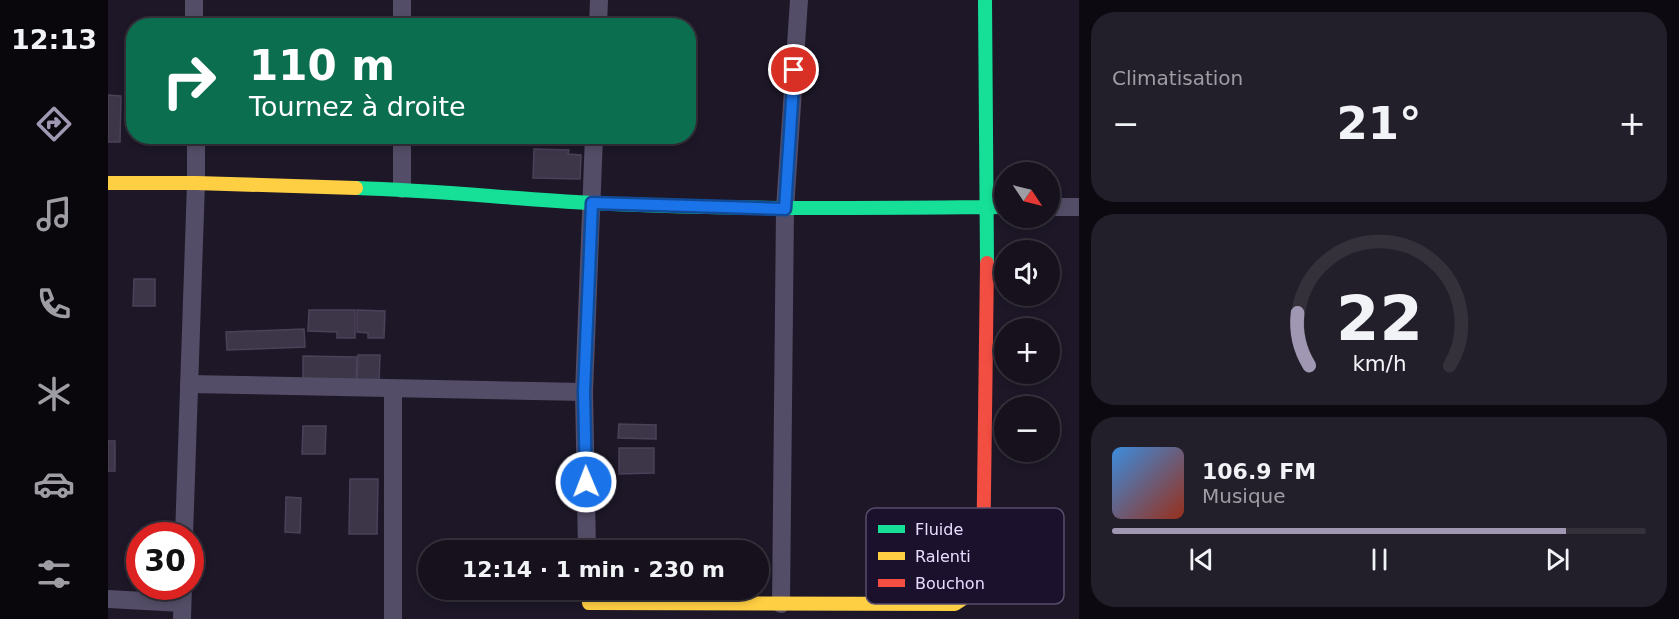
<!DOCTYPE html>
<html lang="fr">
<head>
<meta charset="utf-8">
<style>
  :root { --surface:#16111d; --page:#231f2a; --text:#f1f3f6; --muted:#9e9da4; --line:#35313b; --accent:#a098b3 }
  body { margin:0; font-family:"DejaVu Sans",sans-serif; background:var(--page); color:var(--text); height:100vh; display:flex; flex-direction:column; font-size:22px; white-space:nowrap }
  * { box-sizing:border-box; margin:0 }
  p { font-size:20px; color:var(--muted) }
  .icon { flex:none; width:33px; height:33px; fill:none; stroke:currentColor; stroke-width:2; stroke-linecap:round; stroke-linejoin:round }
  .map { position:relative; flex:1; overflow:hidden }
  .details { display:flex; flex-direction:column; gap:12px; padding:12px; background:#0c0910; width:600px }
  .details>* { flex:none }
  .hud { position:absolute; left:18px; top:18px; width:570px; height:126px; border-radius:24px; box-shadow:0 3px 9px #0003,0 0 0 2px var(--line); background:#0b6e4f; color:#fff; overflow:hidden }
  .needle { width:39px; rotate:125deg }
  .controls { position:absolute; left:886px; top:162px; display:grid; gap:12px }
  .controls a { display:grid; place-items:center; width:66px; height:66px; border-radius:50%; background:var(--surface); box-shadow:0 3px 9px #0003,0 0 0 2px var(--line); font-size:30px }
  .speed { position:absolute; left:18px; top:522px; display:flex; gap:12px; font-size:30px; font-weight:700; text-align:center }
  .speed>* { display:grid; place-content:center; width:78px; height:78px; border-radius:50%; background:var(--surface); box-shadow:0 3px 9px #0003,0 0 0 2px var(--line); line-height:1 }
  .speed .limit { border:9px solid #d22; background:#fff; color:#111 }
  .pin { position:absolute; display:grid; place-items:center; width:51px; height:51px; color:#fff; margin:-26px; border:3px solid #fff; border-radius:50%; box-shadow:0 2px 6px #0007 }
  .me { position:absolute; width:66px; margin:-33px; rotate:359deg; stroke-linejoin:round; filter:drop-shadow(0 0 4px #0008) }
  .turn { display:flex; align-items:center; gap:21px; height:126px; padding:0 24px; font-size:27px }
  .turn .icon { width:78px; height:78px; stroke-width:2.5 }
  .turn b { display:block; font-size:42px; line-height:51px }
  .big { font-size:45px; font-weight:700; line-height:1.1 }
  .details .widget { flex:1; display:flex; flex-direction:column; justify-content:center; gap:9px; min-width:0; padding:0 21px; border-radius:24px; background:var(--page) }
  .details .dial { align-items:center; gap:0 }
  .dial svg { height:156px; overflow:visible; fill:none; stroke:var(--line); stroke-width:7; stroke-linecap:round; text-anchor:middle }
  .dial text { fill:var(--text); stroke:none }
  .song { display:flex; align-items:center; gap:18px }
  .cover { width:72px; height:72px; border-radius:9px; background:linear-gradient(135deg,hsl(210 70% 55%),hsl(10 70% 35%)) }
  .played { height:6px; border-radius:3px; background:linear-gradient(90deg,var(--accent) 85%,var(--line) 85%) }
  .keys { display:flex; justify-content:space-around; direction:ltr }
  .heat { display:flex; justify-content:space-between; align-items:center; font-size:33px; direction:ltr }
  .trip { position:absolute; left:310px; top:540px; width:351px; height:60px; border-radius:30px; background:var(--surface); box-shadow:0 3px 9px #0003,0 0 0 2px var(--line); font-weight:700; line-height:60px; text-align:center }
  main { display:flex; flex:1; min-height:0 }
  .tabs { display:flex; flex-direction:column; width:108px; justify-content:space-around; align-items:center; background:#09070c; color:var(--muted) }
  .tabs .icon { width:42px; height:42px }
  .tabs .active { color:var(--accent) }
  .tabs b { font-size:27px; color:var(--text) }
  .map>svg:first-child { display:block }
  .building { fill:#3c3648; stroke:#4b4259; stroke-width:1.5 }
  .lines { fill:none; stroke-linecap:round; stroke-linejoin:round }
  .street { stroke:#534d67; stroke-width:18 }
  .fast { stroke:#16e098; stroke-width:14 }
  .slow { stroke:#ffcf43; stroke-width:14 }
  .jam { stroke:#f24e42; stroke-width:14 }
  .route-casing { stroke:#114b97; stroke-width:15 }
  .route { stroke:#1a73e8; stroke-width:10 }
  .key { fill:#1b112d; stroke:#584e6c; stroke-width:1.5 }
  .key-label { font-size:16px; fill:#e7ddff }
</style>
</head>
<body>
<main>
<nav class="tabs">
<b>12:13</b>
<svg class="icon active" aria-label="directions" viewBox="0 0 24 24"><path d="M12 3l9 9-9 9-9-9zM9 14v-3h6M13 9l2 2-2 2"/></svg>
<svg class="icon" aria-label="music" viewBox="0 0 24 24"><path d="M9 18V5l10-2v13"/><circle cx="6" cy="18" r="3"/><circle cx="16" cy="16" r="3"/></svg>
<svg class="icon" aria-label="phone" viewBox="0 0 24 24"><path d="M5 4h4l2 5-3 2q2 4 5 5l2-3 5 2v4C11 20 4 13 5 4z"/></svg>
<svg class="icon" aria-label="climate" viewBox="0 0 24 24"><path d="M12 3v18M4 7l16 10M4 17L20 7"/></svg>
<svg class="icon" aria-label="car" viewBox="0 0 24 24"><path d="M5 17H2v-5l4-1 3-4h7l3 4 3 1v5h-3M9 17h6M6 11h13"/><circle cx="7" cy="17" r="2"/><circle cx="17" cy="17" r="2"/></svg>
<svg class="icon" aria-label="filters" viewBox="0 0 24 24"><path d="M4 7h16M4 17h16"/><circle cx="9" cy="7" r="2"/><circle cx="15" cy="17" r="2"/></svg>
</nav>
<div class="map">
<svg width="971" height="619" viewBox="0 0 971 619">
  <rect width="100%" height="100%" fill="#1d1727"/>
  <g class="building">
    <polygon points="0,95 13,96 12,142 0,142"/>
    <polygon points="426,149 461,150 460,154 473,155 472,179 425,178"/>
    <polygon points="26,279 47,279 47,306 25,306"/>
    <polygon points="201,310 247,310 247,338 229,338 229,332 200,331"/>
    <polygon points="249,310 277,311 276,338 260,338 260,333 249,332"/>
    <polygon points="196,329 197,347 119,350 118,332"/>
    <polygon points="250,355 272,355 271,383 249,383"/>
    <polygon points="195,356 249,357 248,382 195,381"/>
    <polygon points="511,424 548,425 548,439 510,438"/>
    <polygon points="195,426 218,426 217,454 194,454"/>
    <rect x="0" y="441" width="7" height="30"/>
    <polygon points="511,448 546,448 546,473 511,474"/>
    <polygon points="242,479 270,479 269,534 241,534"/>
    <polygon points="178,497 193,498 192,533 177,532"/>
  </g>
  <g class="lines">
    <g class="street">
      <polyline points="86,0 86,26"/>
      <polyline points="294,26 294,0"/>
      <polyline points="490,26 491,0"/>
      <polyline points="294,189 294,136"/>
      <polyline points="942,207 971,207"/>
      <polyline points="81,384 476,392"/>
      <polyline points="76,536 88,183 88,136"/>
      <polyline points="479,550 476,392 486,136"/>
      <polyline points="0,599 74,603"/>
      <polyline points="673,604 677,209 691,0"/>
      <polyline points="74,619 75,586"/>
      <polyline points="285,619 285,389"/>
    </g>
    <g class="fast">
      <polyline points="877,0 879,263"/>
      <path d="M248 188C327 190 405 199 484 203 622 210 759 208 897 207"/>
    </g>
    <g class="slow">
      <polyline points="0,183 88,183 248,188"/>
      <polyline points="480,590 481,603 847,604 867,591 875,569"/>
    </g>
    <polyline class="jam" points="875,569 879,263"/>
  </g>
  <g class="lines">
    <g class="route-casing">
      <polyline id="route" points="478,482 476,392 484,203 677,209 686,70"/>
    </g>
    <use href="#route" class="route"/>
  </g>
  <rect x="758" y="508" width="198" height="96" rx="9" class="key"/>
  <rect x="770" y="525" width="27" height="8" fill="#16e098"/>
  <rect x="770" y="552" width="27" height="8" fill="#ffcf43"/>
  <rect x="770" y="579" width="27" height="8" fill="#f24e42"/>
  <g class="key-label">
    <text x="807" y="535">Fluide</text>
    <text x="807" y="562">Ralenti</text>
    <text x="807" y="589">Bouchon</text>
  </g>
</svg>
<div class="controls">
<a><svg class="needle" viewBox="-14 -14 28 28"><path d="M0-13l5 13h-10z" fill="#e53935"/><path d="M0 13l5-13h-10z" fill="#9e9da4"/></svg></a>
<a><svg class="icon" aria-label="sound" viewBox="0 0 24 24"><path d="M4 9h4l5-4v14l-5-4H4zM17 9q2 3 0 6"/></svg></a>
<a>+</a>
<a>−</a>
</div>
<div class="speed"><div class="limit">30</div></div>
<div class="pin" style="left:686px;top:70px;background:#d93025"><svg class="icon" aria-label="arrive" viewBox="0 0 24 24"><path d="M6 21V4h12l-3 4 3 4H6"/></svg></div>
<svg class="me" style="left:478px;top:482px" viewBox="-20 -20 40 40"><circle r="17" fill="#1a73e8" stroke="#fff" stroke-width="3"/><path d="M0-11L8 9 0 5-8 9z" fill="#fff"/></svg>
<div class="trip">12:14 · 1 min · 230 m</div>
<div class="hud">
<div class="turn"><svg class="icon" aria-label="right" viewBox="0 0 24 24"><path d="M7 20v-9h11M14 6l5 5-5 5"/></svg><div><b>110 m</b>Tournez à droite</div></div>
</div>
</div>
<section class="details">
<div class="widget"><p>Climatisation</p>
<div class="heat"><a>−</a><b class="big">21°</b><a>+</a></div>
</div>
<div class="widget dial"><svg viewBox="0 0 100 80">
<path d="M14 69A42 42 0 1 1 86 69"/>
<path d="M14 69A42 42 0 0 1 8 42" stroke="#a098b3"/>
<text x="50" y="56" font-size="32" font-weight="700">22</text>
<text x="50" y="72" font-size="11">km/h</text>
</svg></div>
<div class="widget">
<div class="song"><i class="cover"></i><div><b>106.9 FM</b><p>Musique</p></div></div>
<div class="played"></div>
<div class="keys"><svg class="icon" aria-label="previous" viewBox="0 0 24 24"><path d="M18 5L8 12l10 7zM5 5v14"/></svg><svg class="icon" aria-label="pause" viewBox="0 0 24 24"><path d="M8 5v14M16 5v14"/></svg><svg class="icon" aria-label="next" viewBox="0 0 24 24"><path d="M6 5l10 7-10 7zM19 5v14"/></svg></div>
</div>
</section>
</main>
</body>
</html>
